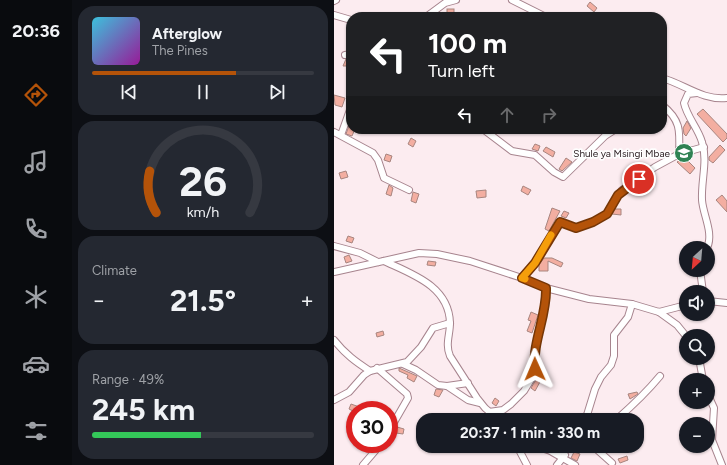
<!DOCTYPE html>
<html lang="en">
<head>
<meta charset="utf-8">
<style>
  :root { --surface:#171b24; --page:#242831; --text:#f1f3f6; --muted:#9ea1a6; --line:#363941; --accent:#b45309 }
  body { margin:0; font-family:Figtree,sans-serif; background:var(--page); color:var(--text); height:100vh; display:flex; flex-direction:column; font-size:15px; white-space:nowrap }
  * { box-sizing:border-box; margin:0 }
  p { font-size:13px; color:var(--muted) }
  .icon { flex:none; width:22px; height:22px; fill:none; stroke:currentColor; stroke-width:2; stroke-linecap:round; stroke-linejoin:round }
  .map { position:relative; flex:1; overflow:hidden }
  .drawer { display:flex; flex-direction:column; gap:6px; padding:6px; background:#0d0f14; width:262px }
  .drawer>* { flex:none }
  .banner { position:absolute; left:12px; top:12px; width:321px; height:122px; border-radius:16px; box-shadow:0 1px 3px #0004; background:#202124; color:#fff; overflow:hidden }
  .needle { width:26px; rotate:206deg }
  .tools { position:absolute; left:345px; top:241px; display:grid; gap:8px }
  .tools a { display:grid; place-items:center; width:36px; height:36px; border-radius:50%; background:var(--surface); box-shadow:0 1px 3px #0004; font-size:20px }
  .speed { position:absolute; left:12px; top:401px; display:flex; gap:8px; font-size:20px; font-weight:700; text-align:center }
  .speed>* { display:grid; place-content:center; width:52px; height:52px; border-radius:50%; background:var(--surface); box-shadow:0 1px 3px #0004; line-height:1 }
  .speed .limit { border:6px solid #d22; background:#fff; color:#111 }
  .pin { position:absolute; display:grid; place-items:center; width:34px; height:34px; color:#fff; margin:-17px; border:2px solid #fff; border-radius:50%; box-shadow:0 1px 4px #0007 }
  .me { position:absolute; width:44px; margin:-22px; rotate:359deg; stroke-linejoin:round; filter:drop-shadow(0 0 3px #0008) }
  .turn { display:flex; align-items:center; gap:14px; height:84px; padding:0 16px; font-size:18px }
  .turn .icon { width:52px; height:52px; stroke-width:2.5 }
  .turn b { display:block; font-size:28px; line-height:34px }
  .lanes { display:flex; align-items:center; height:38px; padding:0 16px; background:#0003; justify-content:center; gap:20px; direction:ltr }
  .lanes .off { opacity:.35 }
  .big { font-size:30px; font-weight:700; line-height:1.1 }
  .drawer .card { flex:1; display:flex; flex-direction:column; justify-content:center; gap:6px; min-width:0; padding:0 14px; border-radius:16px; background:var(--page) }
  .drawer .dial { align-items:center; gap:0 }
  .dial svg { height:104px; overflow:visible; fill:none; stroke:var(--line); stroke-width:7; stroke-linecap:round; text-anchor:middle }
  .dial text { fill:var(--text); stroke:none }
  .song { display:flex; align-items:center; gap:12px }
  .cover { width:48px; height:48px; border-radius:6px; background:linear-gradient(135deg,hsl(190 70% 55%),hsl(300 70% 35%)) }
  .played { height:4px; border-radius:2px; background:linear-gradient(90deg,var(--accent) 65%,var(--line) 65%) }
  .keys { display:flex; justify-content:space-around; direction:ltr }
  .heat { display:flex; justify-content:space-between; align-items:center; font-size:22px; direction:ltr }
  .charge { height:6px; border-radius:3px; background:linear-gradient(90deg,#34c759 49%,var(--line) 0) }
  .trip { position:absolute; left:82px; top:413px; width:228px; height:40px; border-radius:16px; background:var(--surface); box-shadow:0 1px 3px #0004; font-weight:700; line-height:40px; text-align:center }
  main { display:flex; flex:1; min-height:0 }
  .tabs { display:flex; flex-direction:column; width:72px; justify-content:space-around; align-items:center; background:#090b0e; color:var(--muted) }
  .tabs .icon { width:28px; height:28px }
  .tabs .active { color:var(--accent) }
  .tabs b { font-size:18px; color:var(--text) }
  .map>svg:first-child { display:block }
  .building { fill:#f3aea1; stroke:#a8857f }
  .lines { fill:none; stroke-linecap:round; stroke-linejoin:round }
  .street-casing { stroke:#a7848e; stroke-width:8 }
  .street { stroke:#fff; stroke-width:6 }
  .route-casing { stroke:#753606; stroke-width:10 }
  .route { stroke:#b45309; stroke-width:7 }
  .slow { stroke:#f59e0b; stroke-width:7 }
  .labels { text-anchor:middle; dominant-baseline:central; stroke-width:3.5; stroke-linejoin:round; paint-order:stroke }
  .poi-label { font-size:10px; fill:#312428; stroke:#fefefe; text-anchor:end }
</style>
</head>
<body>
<main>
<nav class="tabs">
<b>20:36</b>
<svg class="icon active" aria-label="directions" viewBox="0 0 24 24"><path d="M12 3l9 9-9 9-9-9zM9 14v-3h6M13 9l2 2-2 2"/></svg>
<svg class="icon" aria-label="music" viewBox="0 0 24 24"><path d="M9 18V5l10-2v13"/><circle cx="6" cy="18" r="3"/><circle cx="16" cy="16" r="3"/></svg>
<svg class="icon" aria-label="phone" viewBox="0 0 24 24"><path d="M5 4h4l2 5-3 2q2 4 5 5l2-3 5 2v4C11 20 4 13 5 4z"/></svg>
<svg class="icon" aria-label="climate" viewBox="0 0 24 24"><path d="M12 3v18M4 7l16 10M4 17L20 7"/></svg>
<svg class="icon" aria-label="car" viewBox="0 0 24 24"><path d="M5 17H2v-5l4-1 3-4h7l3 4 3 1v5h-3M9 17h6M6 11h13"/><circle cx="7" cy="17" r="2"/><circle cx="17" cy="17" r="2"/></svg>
<svg class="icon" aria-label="filters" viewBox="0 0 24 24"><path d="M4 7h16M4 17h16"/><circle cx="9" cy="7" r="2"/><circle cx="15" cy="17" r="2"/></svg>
</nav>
<section class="drawer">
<div class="card">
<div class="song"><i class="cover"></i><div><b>Afterglow</b><p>The Pines</p></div></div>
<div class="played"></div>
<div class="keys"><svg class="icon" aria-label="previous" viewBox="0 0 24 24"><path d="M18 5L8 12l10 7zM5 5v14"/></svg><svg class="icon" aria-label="pause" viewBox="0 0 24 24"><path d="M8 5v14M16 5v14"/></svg><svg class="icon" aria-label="next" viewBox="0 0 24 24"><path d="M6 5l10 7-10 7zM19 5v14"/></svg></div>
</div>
<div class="card dial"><svg viewBox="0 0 100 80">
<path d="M14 69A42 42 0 1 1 86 69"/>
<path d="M14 69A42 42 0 0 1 9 37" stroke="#b45309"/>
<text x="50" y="56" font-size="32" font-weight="700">26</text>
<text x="50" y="72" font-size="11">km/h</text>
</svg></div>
<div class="card"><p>Climate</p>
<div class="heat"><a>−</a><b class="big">21.5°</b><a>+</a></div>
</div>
<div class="card"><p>Range · 49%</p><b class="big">245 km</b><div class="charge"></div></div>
</section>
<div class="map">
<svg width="393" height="465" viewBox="0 0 393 465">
  <rect width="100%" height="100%" fill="#fcecf0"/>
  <g class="building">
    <polygon points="256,2 263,8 260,12 253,6"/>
    <rect x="113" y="9" width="7" height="8"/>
    <polygon points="12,59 17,59 17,66 9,66"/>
    <polygon points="0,95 11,98 8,107 1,105"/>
    <polygon points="369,109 393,134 393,138 389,142 363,114"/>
    <polygon points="17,120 17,129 21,129 18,136 12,134"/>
    <polygon points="353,121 357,128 352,136 350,134 349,128"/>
    <polygon points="77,138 82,141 79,147 74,144"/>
    <polygon points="201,144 206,146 204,151 198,149"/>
    <polygon points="386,145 391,150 379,163 375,160 375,157"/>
    <polygon points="212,147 221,152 219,157 209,151"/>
    <polygon points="52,154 58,156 56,162 50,160"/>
    <polygon points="350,157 361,168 356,174 343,162"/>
    <polygon points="232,158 238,162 228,171 225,169"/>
    <polygon points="12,171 14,177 7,179 5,173"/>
    <polygon points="55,185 59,188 57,196 52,194"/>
    <polygon points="189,186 197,190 194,195 187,191"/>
    <polygon points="152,190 152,197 143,198 142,191"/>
    <polygon points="79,192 85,194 82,203 77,201"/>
    <polygon points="388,195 393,201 393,212 382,200"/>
    <polygon points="218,208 226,211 215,231 211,229"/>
    <polygon points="281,209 287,209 287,215 278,214"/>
    <polygon points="230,211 235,213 232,218 227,216"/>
    <polygon points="14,236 20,238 18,243 12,241"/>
    <polygon points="15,255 18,261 12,263 10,257"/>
    <polygon points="210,258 218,258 229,263 227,267 214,261 214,271 205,271 205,265"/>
    <polygon points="94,261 102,262 101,266 93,265"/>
    <polygon points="197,312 204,315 198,333 193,331 197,321 194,320"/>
    <polygon points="49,331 50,335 43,337 42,333"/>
    <polygon points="65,368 83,376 80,382 73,378 74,375 65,371"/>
    <polygon points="203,378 207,380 201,391 197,388"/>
    <polygon points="102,389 109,390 105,397 100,395"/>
    <polygon points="303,392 304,394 296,399 294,394"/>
    <polygon points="161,398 165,401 162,406 158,403"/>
    <polygon points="17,404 31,409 31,410 21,410 21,412 15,409"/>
    <polygon points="63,427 70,429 69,434 62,433"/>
    <polygon points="240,452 246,454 243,461 237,458"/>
    <polygon points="293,456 294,460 286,463 284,459"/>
  </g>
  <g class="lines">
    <g class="street-casing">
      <g id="street">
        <polyline points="178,0 212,17"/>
        <polyline points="0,1 2,0"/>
        <polyline points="0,15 17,20"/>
        <polyline points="92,17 111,3 122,0"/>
        <polyline points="11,55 17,54"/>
        <path d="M328 78C350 84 369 101 393 98"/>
        <path d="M363 93 354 94 350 103C353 117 364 128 368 142 374 161 367 180 368 200 369 215 380 233 373 248"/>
        <path d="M328 105C347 120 346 131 345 154"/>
        <polyline points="149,129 178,151 201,155 220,172 229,177 271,136 282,129"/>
        <polyline points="0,132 39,153 44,160 50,178 75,190"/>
        <polyline points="7,135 17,107"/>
        <polyline points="0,246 26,253 44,262"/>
        <path d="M50 261C78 274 115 286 116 323 116 335 111 344 116 356L143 398 151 408 165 420"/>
        <polyline points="366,270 369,292"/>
        <polyline points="0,272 85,253 103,254 136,261 188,278 212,288 255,299 298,304 325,312 352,305"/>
        <polyline points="188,278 201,263 226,222 242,228 259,222 273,214 282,198 288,190 321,167 345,154 370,147"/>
        <polyline points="374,301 393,303"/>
        <polyline points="325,312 343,325 352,336"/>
        <path d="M0 340C11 354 22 362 36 371"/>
        <polyline points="365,358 369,380"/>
        <polyline points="69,364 82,370 104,385 113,386 134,400 146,403"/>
        <polyline points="43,368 73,394 74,398 55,431"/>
        <polyline points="113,386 134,383"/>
        <polyline points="374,395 380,408 378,440 388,465"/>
        <polyline points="0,400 15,392 30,375 36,371 73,362 87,347 99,328 116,323"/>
        <polyline points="155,412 169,410 177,404 190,391 201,373 200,354 211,304 212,288"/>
        <polyline points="246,420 253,415 261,389 267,377 277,365 280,356 280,335 294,317 298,304"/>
        <path d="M282 420C298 406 312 393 326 376"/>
        <polyline points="183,446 193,465"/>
        <path d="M204 446C213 451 229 456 237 446"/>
        <polyline points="241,446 247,446"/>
        <polyline points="259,446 278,463"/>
        <polyline points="218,452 241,465"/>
        <polyline points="29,465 47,444"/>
        <polyline points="223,465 231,455"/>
      </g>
    </g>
    <use href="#street" class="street"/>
  </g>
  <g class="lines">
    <g class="route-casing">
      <path id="route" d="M201 369C198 342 213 316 212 288L188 278 201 263 226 222 242 228 259 222 273 214 284 195 305 179"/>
    </g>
    <use href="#route" class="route"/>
    <polyline class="slow" points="191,279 188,278 201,263 217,235"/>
  </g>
  <defs>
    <g id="school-disc" transform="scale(1)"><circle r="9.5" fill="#2f8253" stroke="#fefefe"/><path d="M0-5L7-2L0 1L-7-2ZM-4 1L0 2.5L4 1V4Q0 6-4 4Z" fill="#fff"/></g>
  </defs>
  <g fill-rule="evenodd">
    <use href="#school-disc" x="350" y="153"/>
  </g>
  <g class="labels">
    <g class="poi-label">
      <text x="336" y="153">Shule ya Msingi Mbae</text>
    </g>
  </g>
</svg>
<div class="tools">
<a><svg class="needle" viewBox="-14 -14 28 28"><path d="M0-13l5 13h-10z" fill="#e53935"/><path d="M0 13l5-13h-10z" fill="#9ea1a6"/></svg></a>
<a><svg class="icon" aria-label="sound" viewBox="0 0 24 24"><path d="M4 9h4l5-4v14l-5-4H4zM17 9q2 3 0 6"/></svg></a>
<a><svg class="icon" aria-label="search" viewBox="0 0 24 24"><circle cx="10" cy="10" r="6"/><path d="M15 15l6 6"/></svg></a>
<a>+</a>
<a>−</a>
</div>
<div class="speed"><div class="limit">30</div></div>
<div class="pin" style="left:305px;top:179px;background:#d93025"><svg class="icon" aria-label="arrive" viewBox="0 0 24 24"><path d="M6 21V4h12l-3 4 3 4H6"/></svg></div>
<svg class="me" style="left:201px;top:369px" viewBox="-20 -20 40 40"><path d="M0-17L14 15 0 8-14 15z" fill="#b45309" stroke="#fff" stroke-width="4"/></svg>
<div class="trip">20:37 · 1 min · 330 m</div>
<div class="banner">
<div class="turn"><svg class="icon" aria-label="left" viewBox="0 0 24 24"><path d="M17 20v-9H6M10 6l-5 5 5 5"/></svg><div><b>100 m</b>Turn left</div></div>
<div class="lanes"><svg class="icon" aria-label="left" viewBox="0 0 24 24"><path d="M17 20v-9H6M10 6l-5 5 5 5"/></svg><svg class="icon off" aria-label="ahead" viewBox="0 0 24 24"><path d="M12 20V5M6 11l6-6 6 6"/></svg><svg class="icon off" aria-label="right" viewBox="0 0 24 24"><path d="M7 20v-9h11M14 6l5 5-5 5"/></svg></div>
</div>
</div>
</main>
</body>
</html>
